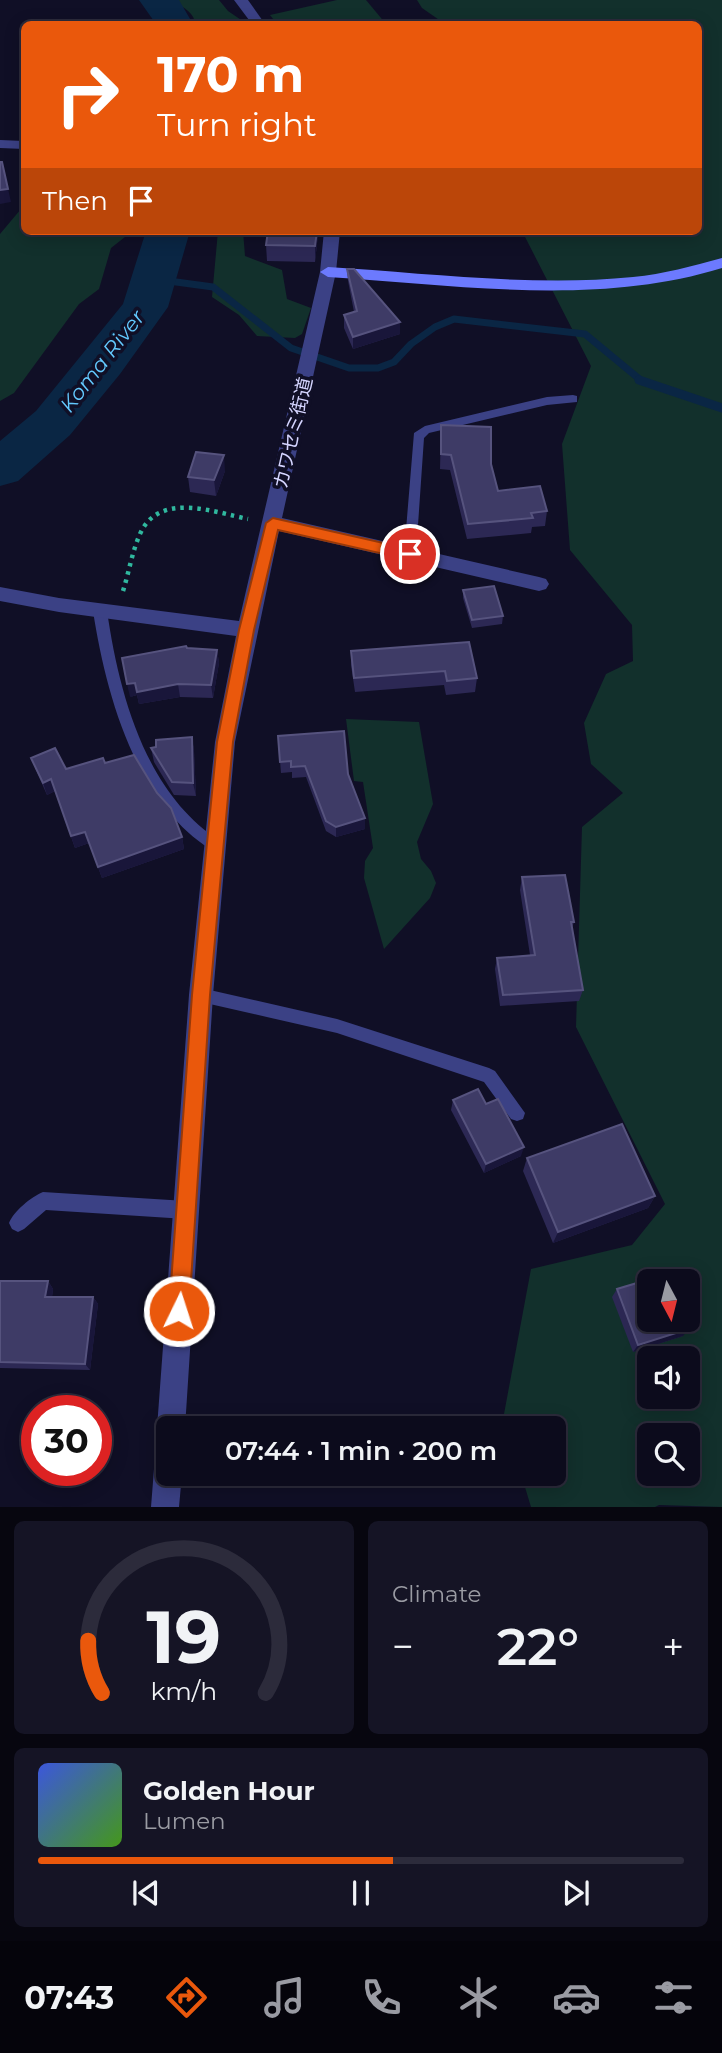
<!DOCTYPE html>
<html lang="en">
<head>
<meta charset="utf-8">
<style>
  :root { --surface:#0c0b1c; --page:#151425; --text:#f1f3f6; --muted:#9a9ba3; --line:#2c2b3b; --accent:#ea580c }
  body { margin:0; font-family:Montserrat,"Noto Sans JP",sans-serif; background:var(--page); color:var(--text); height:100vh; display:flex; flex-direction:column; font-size:26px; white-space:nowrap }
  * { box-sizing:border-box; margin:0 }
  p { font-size:23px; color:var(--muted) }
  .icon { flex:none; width:38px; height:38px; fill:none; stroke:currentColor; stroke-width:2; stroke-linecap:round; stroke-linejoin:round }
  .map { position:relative; height:1507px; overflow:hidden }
  .details { display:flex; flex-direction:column; gap:14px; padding:14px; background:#07060f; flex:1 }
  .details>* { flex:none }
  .top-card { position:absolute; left:21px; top:21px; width:681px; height:214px; border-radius:10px; box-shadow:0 4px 18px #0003,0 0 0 2px var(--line); background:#ea580c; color:#fff; overflow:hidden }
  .needle { width:46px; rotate:173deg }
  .fabs { position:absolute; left:637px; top:1269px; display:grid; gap:14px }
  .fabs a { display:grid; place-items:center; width:63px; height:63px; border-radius:10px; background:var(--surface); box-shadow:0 4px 18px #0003,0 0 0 2px var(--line); font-size:35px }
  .speed { position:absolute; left:21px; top:1395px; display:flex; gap:14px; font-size:35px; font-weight:700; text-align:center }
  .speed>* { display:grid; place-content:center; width:91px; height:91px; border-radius:50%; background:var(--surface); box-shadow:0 4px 18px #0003,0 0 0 2px var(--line); line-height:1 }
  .speed .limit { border:10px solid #d22; background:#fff; color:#111 }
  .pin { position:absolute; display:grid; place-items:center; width:60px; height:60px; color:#fff; margin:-30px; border:4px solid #fff; border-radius:50%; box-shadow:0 2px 7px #0007 }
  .me { position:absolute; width:77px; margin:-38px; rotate:4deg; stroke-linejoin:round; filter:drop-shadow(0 0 5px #0008) }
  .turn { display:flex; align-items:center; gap:24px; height:147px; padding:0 21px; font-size:32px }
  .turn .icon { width:91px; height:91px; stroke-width:2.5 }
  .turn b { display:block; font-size:49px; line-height:60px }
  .then { display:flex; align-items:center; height:66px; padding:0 21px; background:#0003; gap:14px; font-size:26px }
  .big { font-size:52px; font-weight:600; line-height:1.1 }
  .details .card { flex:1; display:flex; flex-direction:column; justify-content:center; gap:10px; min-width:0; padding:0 24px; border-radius:10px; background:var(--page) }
  .details .dial { align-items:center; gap:0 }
  .dial svg { height:182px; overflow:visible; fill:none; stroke:var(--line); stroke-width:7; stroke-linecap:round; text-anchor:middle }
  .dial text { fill:var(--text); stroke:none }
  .song { display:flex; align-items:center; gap:21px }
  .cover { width:84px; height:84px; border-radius:10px; background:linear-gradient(135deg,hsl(230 70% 55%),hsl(100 70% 35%)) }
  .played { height:7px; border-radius:4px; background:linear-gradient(90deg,var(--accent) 55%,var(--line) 55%) }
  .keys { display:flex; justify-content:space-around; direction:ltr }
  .heat { display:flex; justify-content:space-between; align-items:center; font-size:38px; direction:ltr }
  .details .tiles { flex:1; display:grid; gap:14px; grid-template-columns:1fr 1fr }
  .card:last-child { grid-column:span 2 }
  .trip { position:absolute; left:156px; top:1416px; width:410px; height:70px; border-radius:10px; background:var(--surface); box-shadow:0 4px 18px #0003,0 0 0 2px var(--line); font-weight:600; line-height:70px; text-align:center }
  .dock { display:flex; height:112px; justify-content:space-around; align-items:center; background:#05040b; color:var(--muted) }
  .dock .icon { width:49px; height:49px }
  .dock .active { color:var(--accent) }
  .dock b { font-size:32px; color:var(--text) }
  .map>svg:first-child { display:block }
  .green { fill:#12302c; fill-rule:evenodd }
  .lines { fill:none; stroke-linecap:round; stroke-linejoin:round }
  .stream-far1 { stroke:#0a2644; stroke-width:7 }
  .stream { stroke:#0a2644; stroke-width:9 }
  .river { fill:#0a2644; fill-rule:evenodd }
  .path { stroke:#30b89f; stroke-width:4.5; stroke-dasharray:3.5 5; stroke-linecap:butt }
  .lane { fill:#3b4185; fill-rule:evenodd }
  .street { fill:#3b4185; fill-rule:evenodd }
  .secondary { fill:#6c7afe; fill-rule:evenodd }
  .wall { fill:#2c2854 }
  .shaded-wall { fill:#19163a }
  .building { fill:#3e3b66; stroke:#56537e; stroke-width:2 }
  .route { fill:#ea580c; stroke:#983908; stroke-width:2 }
  .labels { text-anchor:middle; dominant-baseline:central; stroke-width:7; stroke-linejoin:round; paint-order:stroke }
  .street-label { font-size:19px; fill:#d5d5ff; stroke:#100f26 }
  .water-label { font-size:21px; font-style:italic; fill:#63c9fe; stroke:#100f26 }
</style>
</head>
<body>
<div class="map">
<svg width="722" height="1507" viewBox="0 0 722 1507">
  <rect width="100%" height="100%" fill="#100f26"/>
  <g class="green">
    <path d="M175 0H219L228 11 247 24H195C195 14 184 7 175 3Z"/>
    <polygon points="337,0 366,0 386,24 277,24 270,15"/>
    <path d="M417 0H722V1507L659 1505 655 1507H531L521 1474H553V1428H508L504 1414 531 1269 632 1245 665 1204 576 1027 582 827 623 793 591 764 584 723 606 674 633 661 632 625 570 550 562 444 591 366 522 231H698V24H445L422 8ZM649 1281H688V1320H649ZM649 1358H688V1396H649ZM649 1435H688V1474H649Z"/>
    <polygon points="24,198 24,231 130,233 111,248 99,289 79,304 14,393 0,401 0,234 21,209"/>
    <polygon points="218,231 243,231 245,256 282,270 287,299 311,308 302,334 295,338 257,336 239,315 212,297"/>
    <polygon points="346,719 419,722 433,804 417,842 421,859 431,871 436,883 430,898 384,949 364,878 365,861 373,848 363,782 354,781"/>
  </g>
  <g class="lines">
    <polyline class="stream-far1" points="154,279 213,287 291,348 349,368 378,368 394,362 411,344 435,327 454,319 585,334 643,382"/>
    <polyline class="stream" points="639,380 722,408"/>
    <g class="river">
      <polygon points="139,0 179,0 193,24 156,24"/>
      <polygon points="146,231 190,231 168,307 120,374 70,435 18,481 0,486 0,441 36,411 123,304"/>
    </g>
    <path class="path" d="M123 591C129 572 132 552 140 534 159 491 214 512 248 519"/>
    <g class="lane">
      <polygon points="573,395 577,396 577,402 547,405 429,433 424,438 416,554 414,557 406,557 404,554 414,433 425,426 547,397"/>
      <path d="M100 606 107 611C119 693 145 793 220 841L222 845 220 849 215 851 210 849C135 801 106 694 93 611Z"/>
      <polygon points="201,988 337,1019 489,1068 495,1071 525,1113 523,1119 517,1121 511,1119 484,1082 337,1033 201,1002 195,1000 193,995 195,990"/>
      <path d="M43 1192 186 1201 192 1204 195 1210 192 1216 186 1219 46 1210 24 1229 18 1232 12 1229 9 1223C14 1211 31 1197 43 1192Z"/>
    </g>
    <g class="street">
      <polygon points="234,0 248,0 265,24 252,24"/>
      <polygon points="0,140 24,141 24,149 0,148"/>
      <polygon points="324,231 340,231 336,272 282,518 539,577 546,579 549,584 546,589 539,591 279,531 235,742 213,995 185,1428 168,1428 168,1441 161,1438 157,1428 189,995 215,742 236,636 59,612 0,601 0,587 59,598 239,621 320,272"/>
      <polygon points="168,1455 168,1474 182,1474 179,1507 151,1507 154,1469 158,1459"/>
    </g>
    <path class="secondary" d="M722 258V268C596 307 457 285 328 277L320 272 328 267C426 273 535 287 633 277 664 274 692 266 722 258Z"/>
  </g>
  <g class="wall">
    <polygon points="318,234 315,262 267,261 266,245"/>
    <polygon points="347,269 400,334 353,349 344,328 344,315 354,312 348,281"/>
    <polygon points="441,425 491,464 498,491 547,511 545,526 532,527 531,533 467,539 450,470 440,469"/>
    <polygon points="225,471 216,496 190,492 188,477"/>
    <polygon points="463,590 503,616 502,624 472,628 463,598"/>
    <polygon points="217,650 219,663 213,698 180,697 139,704 137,695 130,697"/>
    <polygon points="351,651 477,678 475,692 446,695 444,685 355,692 351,665"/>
    <polygon points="278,736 348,774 365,829 336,837 326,831 306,777 292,778 292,772 281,773"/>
    <polygon points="192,737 194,751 196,796 174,795 154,762 151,748"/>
    <polygon points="31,758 66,769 105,763 182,837 184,849 102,878 89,843 75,848 55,791 47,795 36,770"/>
    <polygon points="522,877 574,922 572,928 583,990 579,1001 500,1006 495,969 497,958 530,955 520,890"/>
    <polygon points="453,1100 521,1156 484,1173 451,1110"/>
    <polygon points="527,1158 655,1196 648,1208 553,1243 523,1171"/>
    <polygon points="0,1281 48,1281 53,1289 52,1297 93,1297 98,1304 90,1370 0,1368"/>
    <polygon points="617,1289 683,1336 633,1352 612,1297"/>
  </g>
  <g class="shaded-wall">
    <polygon points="2,162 11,202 0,204 0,190"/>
    <polygon points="317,231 318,231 318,234 315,262 315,246"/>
    <polygon points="400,322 400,334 353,349 353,337"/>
    <polygon points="224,455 225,471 216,496 214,480"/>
    <polygon points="217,650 219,663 213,698 211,685"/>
    <polygon points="135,683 178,684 180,697 139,704 137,695 130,697 127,684"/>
    <polygon points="192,737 194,751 196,796 193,783"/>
    <polygon points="51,779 55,791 47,795 43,783"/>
    <polygon points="365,818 365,829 336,837 336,827"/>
    <polygon points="85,832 89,843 75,848 71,836"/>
    <polygon points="182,837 184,849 102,878 98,867"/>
    <polygon points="524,1147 521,1156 484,1173 486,1164"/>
    <polygon points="655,1196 648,1208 553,1243 558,1232"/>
    <polygon points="48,1281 53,1289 51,1304 45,1297"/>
    <polygon points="93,1297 98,1304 90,1370 85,1364"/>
    <polygon points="689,1329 683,1336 633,1352 638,1345"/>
  </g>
  <g class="building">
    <polygon points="0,162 2,162 8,189 0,190"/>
    <polygon points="268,231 317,231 315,246 266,245"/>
    <polygon points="347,269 354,269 400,322 353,337 344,315 357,311"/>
    <polygon points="441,425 491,427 491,464 498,491 540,486 547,511 531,513 533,518 468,524 451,455 441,454"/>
    <polygon points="196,452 224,455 214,480 188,477"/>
    <polygon points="494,586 503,616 472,620 463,590"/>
    <polygon points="469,642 477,678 447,681 445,671 354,678 351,651"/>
    <polygon points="186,646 187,648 217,650 211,685 178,684 137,692 135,683 127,684 122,658"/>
    <polygon points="344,731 348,774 365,818 336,827 326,821 305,766 291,767 291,761 280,762 278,736"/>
    <polygon points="192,737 193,783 172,782 151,748 156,747 156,740"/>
    <polygon points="55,748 66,769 103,758 105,763 134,755 157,793 171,808 182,837 98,867 85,832 71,836 51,779 43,783 31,758"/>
    <polygon points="565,875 574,922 571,922 583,990 503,995 497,958 535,955 522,877"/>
    <polygon points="478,1089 486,1104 498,1099 524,1147 486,1164 453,1100"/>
    <polygon points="622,1124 655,1196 558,1232 527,1158"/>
    <polygon points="667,1274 670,1281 649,1281 649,1320 685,1320 689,1329 638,1345 617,1289"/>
    <polygon points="0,1281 48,1281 45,1297 93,1297 85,1364 0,1362"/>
  </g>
  <polygon class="route" points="273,518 410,549 417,554 410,560 278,530 254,630 233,742 210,995 189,1311 186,1318 179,1321 172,1318 169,1311 192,995 217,742 239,630 266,523"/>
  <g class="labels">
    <g class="street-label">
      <text transform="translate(293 433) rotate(-77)">カワセミ街道</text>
    </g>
    <g class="water-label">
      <text transform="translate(102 361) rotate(-52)">Koma River</text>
    </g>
  </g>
</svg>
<div class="fabs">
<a><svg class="needle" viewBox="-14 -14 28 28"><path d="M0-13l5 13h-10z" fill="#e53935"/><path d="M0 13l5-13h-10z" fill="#9a9ba3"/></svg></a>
<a><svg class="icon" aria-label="sound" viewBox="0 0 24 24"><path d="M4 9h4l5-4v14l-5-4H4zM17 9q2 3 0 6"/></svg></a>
<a><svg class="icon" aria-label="search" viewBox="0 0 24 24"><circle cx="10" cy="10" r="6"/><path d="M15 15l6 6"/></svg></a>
</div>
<div class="speed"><div class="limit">30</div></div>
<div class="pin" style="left:410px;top:554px;background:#d93025"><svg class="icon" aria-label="arrive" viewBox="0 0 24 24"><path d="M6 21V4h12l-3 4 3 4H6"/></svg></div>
<svg class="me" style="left:179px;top:1311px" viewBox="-20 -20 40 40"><circle r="17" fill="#ea580c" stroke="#fff" stroke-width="3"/><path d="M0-11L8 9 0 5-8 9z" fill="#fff"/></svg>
<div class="trip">07:44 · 1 min · 200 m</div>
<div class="top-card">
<div class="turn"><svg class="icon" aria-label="right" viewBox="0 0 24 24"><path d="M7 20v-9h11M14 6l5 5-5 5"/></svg><div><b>170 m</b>Turn right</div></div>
<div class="then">Then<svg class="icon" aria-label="arrive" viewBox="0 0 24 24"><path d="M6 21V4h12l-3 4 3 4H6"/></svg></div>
</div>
</div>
<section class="details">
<div class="tiles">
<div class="card dial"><svg viewBox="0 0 100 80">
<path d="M14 69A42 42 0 1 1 86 69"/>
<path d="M14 69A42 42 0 0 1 8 46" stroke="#ea580c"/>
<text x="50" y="56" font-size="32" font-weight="700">19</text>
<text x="50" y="72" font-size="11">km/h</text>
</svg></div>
<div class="card"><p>Climate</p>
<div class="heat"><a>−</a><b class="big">22°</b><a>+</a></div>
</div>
<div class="card">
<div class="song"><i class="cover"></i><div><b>Golden Hour</b><p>Lumen</p></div></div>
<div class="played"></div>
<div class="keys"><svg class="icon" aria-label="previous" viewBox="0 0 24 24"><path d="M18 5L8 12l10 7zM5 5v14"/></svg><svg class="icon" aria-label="pause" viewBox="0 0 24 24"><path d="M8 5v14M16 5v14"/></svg><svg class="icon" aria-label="next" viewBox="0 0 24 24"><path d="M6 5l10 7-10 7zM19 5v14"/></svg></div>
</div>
</div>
</section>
<nav class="dock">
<b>07:43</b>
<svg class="icon active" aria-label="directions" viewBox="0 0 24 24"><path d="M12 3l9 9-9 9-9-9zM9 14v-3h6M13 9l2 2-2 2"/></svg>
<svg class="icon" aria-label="music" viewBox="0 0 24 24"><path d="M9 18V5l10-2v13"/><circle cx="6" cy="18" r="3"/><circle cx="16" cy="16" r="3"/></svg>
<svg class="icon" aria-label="phone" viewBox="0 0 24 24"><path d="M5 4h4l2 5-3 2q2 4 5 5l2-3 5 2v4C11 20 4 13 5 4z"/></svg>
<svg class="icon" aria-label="climate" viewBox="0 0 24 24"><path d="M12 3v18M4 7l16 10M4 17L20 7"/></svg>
<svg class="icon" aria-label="car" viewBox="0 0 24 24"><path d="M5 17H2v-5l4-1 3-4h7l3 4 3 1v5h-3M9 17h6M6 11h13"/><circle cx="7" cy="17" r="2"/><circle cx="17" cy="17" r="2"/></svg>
<svg class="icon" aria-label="filters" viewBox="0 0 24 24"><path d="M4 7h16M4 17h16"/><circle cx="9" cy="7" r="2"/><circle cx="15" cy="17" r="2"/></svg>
</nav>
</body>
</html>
